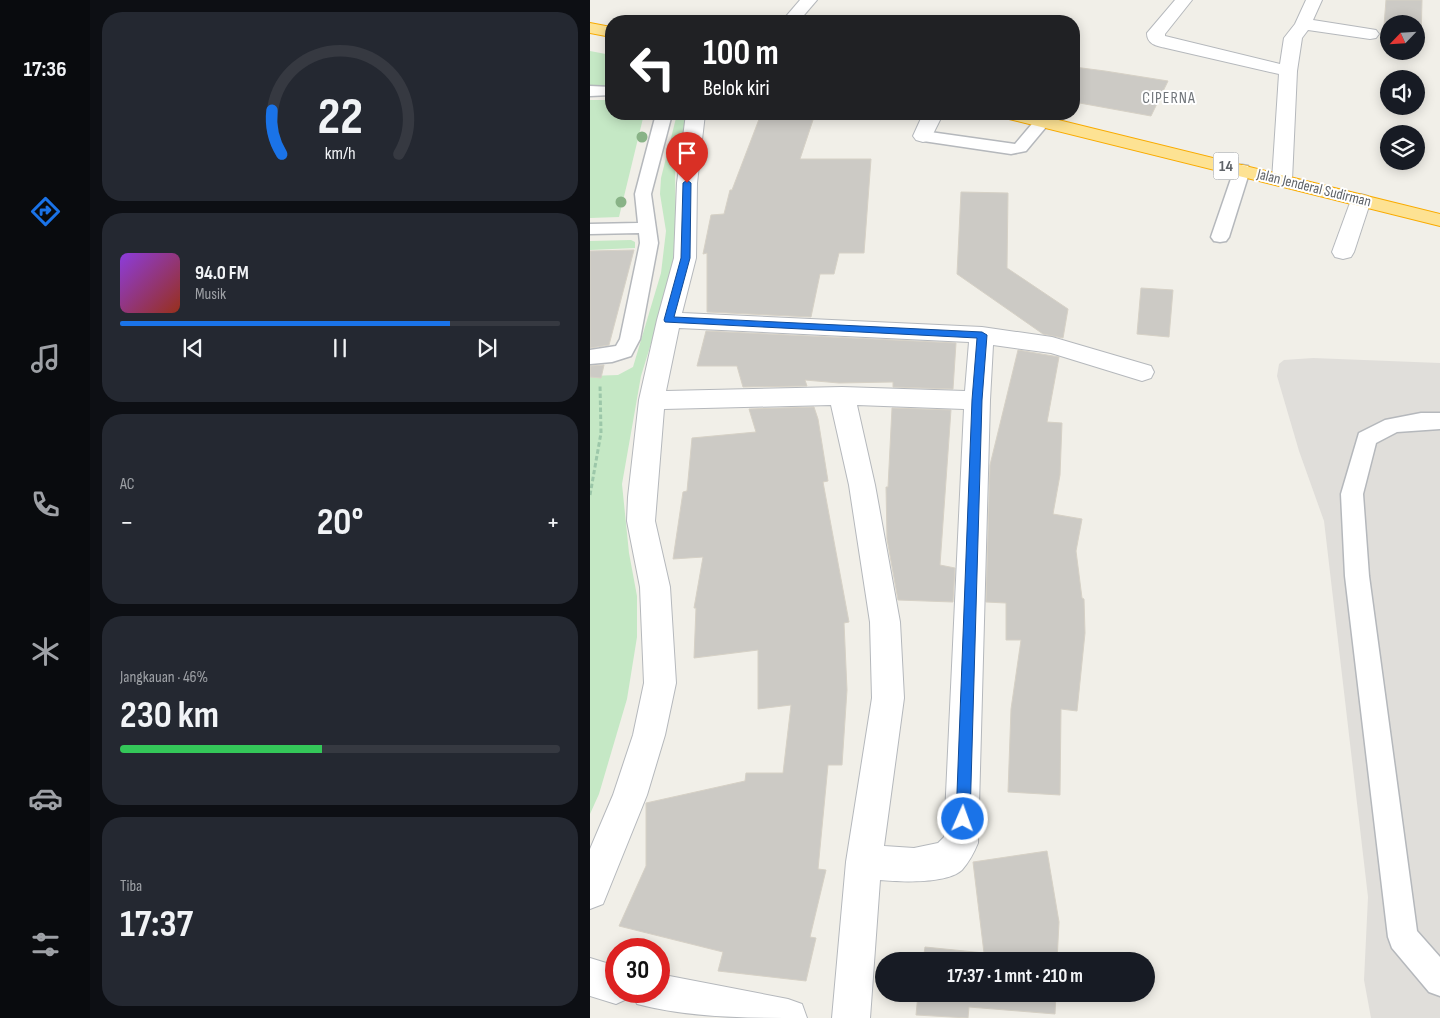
<!DOCTYPE html>
<html lang="id">
<head>
<meta charset="utf-8">
<style>
  :root { --surface:#171b24; --page:#242831; --text:#f1f3f6; --muted:#9ea1a6; --line:#363941; --accent:#1a73e8 }
  body { margin:0; font-family:"Sofia Sans Condensed",sans-serif; background:var(--page); color:var(--text); height:100vh; display:flex; flex-direction:column; font-size:19px; white-space:nowrap }
  * { box-sizing:border-box; margin:0 }
  p { font-size:16px; color:var(--muted) }
  .icon { flex:none; width:28px; height:28px; fill:none; stroke:currentColor; stroke-width:2; stroke-linecap:round; stroke-linejoin:round }
  .map { position:relative; flex:1; overflow:hidden }
  .sheet { display:flex; flex-direction:column; gap:12px; padding:12px; background:#0d0f14; width:500px }
  .sheet>* { flex:none }
  .guide { position:absolute; left:15px; top:15px; width:475px; height:105px; border-radius:20px; box-shadow:0 2px 12px #0003; background:#202124; color:#fff; overflow:hidden }
  .needle { width:32px; rotate:245deg }
  .controls { position:absolute; left:790px; top:15px; display:grid; gap:10px }
  .controls a { display:grid; place-items:center; width:45px; height:45px; border-radius:50%; background:var(--surface); box-shadow:0 2px 12px #0003; font-size:25px }
  .speed { position:absolute; left:15px; top:938px; display:flex; gap:10px; font-size:25px; font-weight:700; text-align:center }
  .speed>* { display:grid; place-content:center; width:65px; height:65px; border-radius:50%; background:var(--surface); box-shadow:0 2px 12px #0003; line-height:1 }
  .speed .limit { border:8px solid #d22; background:#fff; color:#111 }
  .pin { position:absolute; display:grid; place-items:center; width:42px; height:42px; color:#fff; margin:-51px -21px; border-radius:50% 50% 50% 0; rotate:-45deg; box-shadow:0 0 5px #0007 }
  .pin .icon { rotate:45deg }
  .me { position:absolute; width:55px; margin:-28px; rotate:2deg; stroke-linejoin:round; filter:drop-shadow(0 0 4px #0008) }
  .turn { display:flex; align-items:center; gap:18px; height:105px; padding:0 15px; font-size:22px }
  .turn .icon { width:65px; height:65px; stroke-width:2.5 }
  .turn b { display:block; font-size:35px; line-height:42px }
  .big { font-size:38px; font-weight:700; line-height:1.1 }
  .sheet .widget { flex:1; display:flex; flex-direction:column; justify-content:center; gap:8px; min-width:0; padding:0 18px; border-radius:20px; background:var(--page) }
  .sheet .dial { align-items:center; gap:0 }
  .dial svg { height:130px; overflow:visible; fill:none; stroke:var(--line); stroke-width:7; stroke-linecap:round; text-anchor:middle }
  .dial text { fill:var(--text); stroke:none }
  .song { display:flex; align-items:center; gap:15px }
  .cover { width:60px; height:60px; border-radius:8px; background:linear-gradient(135deg,hsl(270 70% 55%),hsl(10 70% 35%)) }
  .played { height:5px; border-radius:2px; background:linear-gradient(90deg,var(--accent) 75%,var(--line) 75%) }
  .keys { display:flex; justify-content:space-around; direction:ltr }
  .heat { display:flex; justify-content:space-between; align-items:center; font-size:28px; direction:ltr }
  .charge { height:8px; border-radius:4px; background:linear-gradient(90deg,#34c759 46%,var(--line) 0) }
  .trip { position:absolute; left:285px; top:952px; width:280px; height:50px; border-radius:25px; background:var(--surface); box-shadow:0 2px 12px #0003; font-weight:700; line-height:50px; text-align:center }
  main { display:flex; flex:1; min-height:0 }
  .tab-bar { display:flex; flex-direction:column; width:90px; justify-content:space-around; align-items:center; background:#090b0e; color:var(--muted) }
  .tab-bar .icon { width:35px; height:35px }
  .tab-bar .selected { color:var(--accent) }
  .tab-bar b { font-size:22px; color:var(--text) }
  .map>svg:first-child { display:block }
  .industrial { fill:#e0deda }
  .green { fill:#c5e8c5 }
  .building { fill:#cccac5; stroke:#d6d1c6 }
  .lines { fill:none; stroke-linecap:round; stroke-linejoin:round }
  .lane-casing { stroke:#b5b8bc; stroke-width:3 }
  .street-casing { stroke:#b5b8bc; stroke-width:2 }
  .highway-casing { stroke:#f9ab00; stroke-width:2 }
  .path { stroke:#9cc7a9; stroke-width:3; stroke-dasharray:4.5 2.5; stroke-linecap:butt }
  .lane { fill:#fff; fill-rule:evenodd }
  .street { fill:#fff; fill-rule:evenodd }
  .highway { fill:#fde293; fill-rule:evenodd }
  .tree { fill:#89b387 }
  .route { fill:#1a73e8; stroke:#114b97 }
  .labels { text-anchor:middle; dominant-baseline:central; stroke-width:4; stroke-linejoin:round; paint-order:stroke }
  .far-street-label { font-size:15px; fill:#5f6368; stroke:#fff }
  .far-quarter-label { font-size:16px; letter-spacing:1px; fill:#70757a; stroke:#fff }
  .shield { fill:#fff; stroke:#8f9295; stroke-width:1 }
  .shield-label { font-size:16px; font-weight:bold; fill:#5f6368 }
</style>
</head>
<body>
<main>
<nav class="tab-bar">
<b>17:36</b>
<svg class="icon selected" aria-label="directions" viewBox="0 0 24 24"><path d="M12 3l9 9-9 9-9-9zM9 14v-3h6M13 9l2 2-2 2"/></svg>
<svg class="icon" aria-label="music" viewBox="0 0 24 24"><path d="M9 18V5l10-2v13"/><circle cx="6" cy="18" r="3"/><circle cx="16" cy="16" r="3"/></svg>
<svg class="icon" aria-label="phone" viewBox="0 0 24 24"><path d="M5 4h4l2 5-3 2q2 4 5 5l2-3 5 2v4C11 20 4 13 5 4z"/></svg>
<svg class="icon" aria-label="climate" viewBox="0 0 24 24"><path d="M12 3v18M4 7l16 10M4 17L20 7"/></svg>
<svg class="icon" aria-label="car" viewBox="0 0 24 24"><path d="M5 17H2v-5l4-1 3-4h7l3 4 3 1v5h-3M9 17h6M6 11h13"/><circle cx="7" cy="17" r="2"/><circle cx="17" cy="17" r="2"/></svg>
<svg class="icon" aria-label="filters" viewBox="0 0 24 24"><path d="M4 7h16M4 17h16"/><circle cx="9" cy="7" r="2"/><circle cx="15" cy="17" r="2"/></svg>
</nav>
<section class="sheet">
<div class="widget dial"><svg viewBox="0 0 100 80">
<path d="M14 69A42 42 0 1 1 86 69"/>
<path d="M14 69A42 42 0 0 1 8 42" stroke="#1a73e8"/>
<text x="50" y="56" font-size="32" font-weight="700">22</text>
<text x="50" y="72" font-size="11">km/h</text>
</svg></div>
<div class="widget">
<div class="song"><i class="cover"></i><div><b>94.0 FM</b><p>Musik</p></div></div>
<div class="played"></div>
<div class="keys"><svg class="icon" aria-label="previous" viewBox="0 0 24 24"><path d="M18 5L8 12l10 7zM5 5v14"/></svg><svg class="icon" aria-label="pause" viewBox="0 0 24 24"><path d="M8 5v14M16 5v14"/></svg><svg class="icon" aria-label="next" viewBox="0 0 24 24"><path d="M6 5l10 7-10 7zM19 5v14"/></svg></div>
</div>
<div class="widget"><p>AC</p>
<div class="heat"><a>−</a><b class="big">20°</b><a>+</a></div>
</div>
<div class="widget"><p>Jangkauan · 46%</p><b class="big">230 km</b><div class="charge"></div></div>
<div class="widget"><p>Tiba</p><b class="big">17:37</b></div>
</section>
<div class="map">
<svg width="850" height="1018" viewBox="0 0 850 1018">
  <rect width="100%" height="100%" fill="#f1efe8"/>
  <polygon class="industrial" points="723,358 850,363 850,1018 781,1018 774,980 778,897 734,521 709,451 687,376 689,364 694,360"/>
  <g class="green">
    <polygon points="0,51 21,55 21,87 0,86"/>
    <polygon points="0,100 21,100 21,114 54,114 29,217 0,218"/>
    <polygon points="87,114 99,114 85,169 86,231 84,269 51,376 32,484 39,553 47,596 47,637 37,699 9,794 0,814 0,376 28,375 43,367 71,273 76,231 70,194 71,178"/>
    <polygon points="41,240 45,242 45,248 0,250 0,241"/>
  </g>
  <g class="building">
    <polygon points="796,0 832,0 831,43 826,42 826,24 799,24 799,39 793,38"/>
    <polygon points="484,67 515,71 578,81 561,116 484,102"/>
    <polygon points="171,114 225,114 210,159 281,159 274,253 249,253 244,274 230,274 221,317 117,312 117,253 113,254 121,215 134,214 140,190 142,190"/>
    <polygon points="371,192 418,193 417,268 478,309 473,338 453,334 367,274"/>
    <polygon points="44,250 19,345 0,348 0,251"/>
    <polygon points="551,288 583,290 579,337 547,334"/>
    <polygon points="116,331 366,343 363,389 303,387 303,382 249,383 215,380 217,386 153,387 147,366 107,366"/>
    <polygon points="428,350 469,357 457,422 472,423 470,475 463,514 492,519 486,551 492,598 494,599 495,633 487,711 471,709 470,795 418,792 421,709 431,640 416,640 416,603 396,602 400,465"/>
    <polygon points="14,365 11,378 0,377 0,366"/>
    <polygon points="224,407 228,419 238,481 233,482 259,622 254,623 257,690 252,765 238,765 228,869 236,870 220,937 226,938 216,981 128,971 133,952 29,926 56,866 56,803 155,781 156,773 193,773 201,705 168,709 168,650 104,658 106,608 104,608 113,557 83,559 93,492 97,491 102,438 166,432 159,409"/>
    <polygon points="302,408 361,410 350,565 365,568 363,602 308,600 297,539 296,487 298,487"/>
    <polygon points="457,851 469,922 467,961 333,961 335,947 394,953 383,862"/>
    <polygon points="328,994 466,994 465,1014 379,1007 378,1018 326,1015"/>
  </g>
  <g class="lines">
    <g class="lane-casing">
      <g id="lane">
        <polygon points="0,86 21,87 21,95 0,96"/>
        <polygon points="66,114 82,114 61,194 68,243 50,339 41,356 22,362 0,364 0,350 26,346 30,339 50,243 49,233 0,234 0,224 48,223 45,194"/>
        <polygon points="453,116 459,118 461,121 436,151 421,154 333,141 327,139 325,136 327,133 333,131 425,144 447,118"/>
        <polygon points="652,165 658,166 660,170 639,237 636,241 630,242 624,241 621,237 644,170 646,166"/>
        <polygon points="831,413 850,413 850,429 807,432 786,443 773,494 779,576 827,931 850,957 850,996 839,992 802,948 798,937 755,576 751,494 769,433 795,420"/>
      </g>
    </g>
    <g class="street-casing">
      <g id="street">
        <polygon points="210,0 227,0 209,21 192,21"/>
        <path d="M585 0H602L575 34V36L690 64 694 38 705 24 716 0H732L723 20 780 29 786 30 789 34 786 38 780 39 718 30 712 38 707 71 702 180 699 184 692 186 685 184 682 180 689 74 576 48C566 46 557 44 557 33Z"/>
        <path d="M96 114H115L107 183 106 258 92 313 392 327 462 337 561 366 564 372 561 378 552 381 461 353 403 345 400 400 388 843C384 853 379 862 372 870 357 884 310 882 290 880L280 1018H242L256 862 282 698 280 622 259 485 241 405 74 409 65 521 80 587 86 683 75 735 57 795 13 904 0 909V849L23 795 43 735 54 683 50 587 37 521 38 497 49 400 67 320 84 258 87 183ZM89 328 379 342 375 391 252 387 76 391ZM267 405 374 409 354 837 348 843 324 848 294 846 314 698 310 622 285 485Z"/>
        <polygon points="333,114 353,114 340,140 333,142 326,140 323,136"/>
        <polygon points="771,194 778,196 781,200 764,252 761,257 753,259 745,257 742,252 761,200 764,196"/>
        <path d="M0 958 26 966V991H69V974L198 999 212 1004 217 1018C161 1018 99 1018 47 1004L42 993 39 998 26 1004 0 996Z"/>
      </g>
    </g>
    <g class="highway-casing">
      <g id="highway">
        <polygon points="0,23 21,27 21,37 0,33"/>
        <polygon points="412,114 444,114 850,214 850,226 415,118"/>
      </g>
    </g>
    <polyline class="path" points="0,495 11,433 10,384"/>
    <use href="#lane" class="lane"/>
    <use href="#street" class="street"/>
    <use href="#highway" class="highway"/>
  </g>
  <g class="tree">
    <circle cx="52" cy="137" r="5.5"/>
    <circle cx="31" cy="202" r="5.5"/>
  </g>
  <polygon class="route" points="97,180 101,183 100,258 84,317 392,332 397,335 392,400 380,819 378,824 373,826 368,824 366,819 382,400 387,338 75,322 74,320 91,258 93,183"/>
  <g class="labels">
    <g class="far-street-label">
      <text transform="translate(724 188) rotate(14)">Jalan Jenderal Sudirman</text>
    </g>
    <g class="far-quarter-label">
      <text x="579" y="98">CIPERNA</text>
    </g>
    <rect class="shield" x="623.5" y="152.5" width="25" height="27" rx="4"/>
    <g class="shield-label">
      <text x="636" y="166">14</text>
    </g>
  </g>
</svg>
<div class="controls">
<a><svg class="needle" viewBox="-14 -14 28 28"><path d="M0-13l5 13h-10z" fill="#e53935"/><path d="M0 13l5-13h-10z" fill="#9ea1a6"/></svg></a>
<a><svg class="icon" aria-label="sound" viewBox="0 0 24 24"><path d="M4 9h4l5-4v14l-5-4H4zM17 9q2 3 0 6"/></svg></a>
<a><svg class="icon" aria-label="layers" viewBox="0 0 24 24"><path d="M12 4l9 5-9 5-9-5zM3 14l9 5 9-5"/></svg></a>
</div>
<div class="speed"><div class="limit">30</div></div>
<div class="pin" style="left:97px;top:183px;background:#d93025"><svg class="icon" aria-label="arrive" viewBox="0 0 24 24"><path d="M6 21V4h12l-3 4 3 4H6"/></svg></div>
<svg class="me" style="left:373px;top:819px" viewBox="-20 -20 40 40"><circle r="17" fill="#1a73e8" stroke="#fff" stroke-width="3"/><path d="M0-11L8 9 0 5-8 9z" fill="#fff"/></svg>
<div class="trip">17:37 · 1 mnt · 210 m</div>
<div class="guide">
<div class="turn"><svg class="icon" aria-label="left" viewBox="0 0 24 24"><path d="M17 20v-9H6M10 6l-5 5 5 5"/></svg><div><b>100 m</b>Belok kiri</div></div>
</div>
</div>
</main>
</body>
</html>
